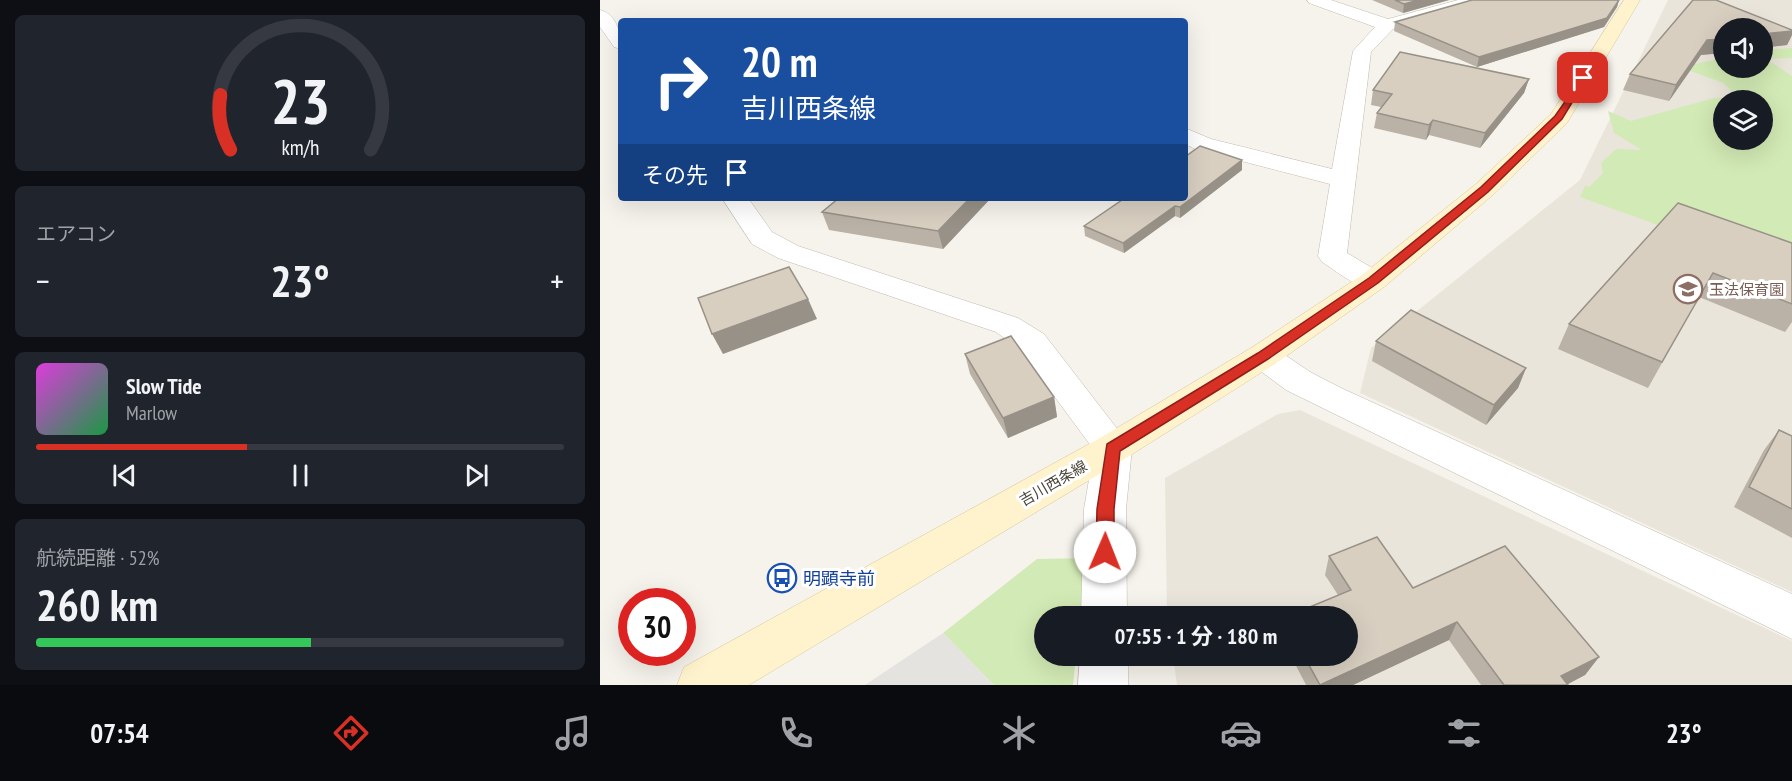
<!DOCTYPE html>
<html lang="ja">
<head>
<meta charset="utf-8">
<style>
  :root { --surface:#171b24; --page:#20242c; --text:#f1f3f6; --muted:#9ea1a6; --line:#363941; --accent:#d93025 }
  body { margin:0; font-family:"PT Sans Narrow","Noto Sans JP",sans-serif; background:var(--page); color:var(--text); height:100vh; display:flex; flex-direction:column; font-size:22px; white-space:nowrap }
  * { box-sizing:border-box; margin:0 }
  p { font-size:20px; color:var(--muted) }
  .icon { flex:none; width:33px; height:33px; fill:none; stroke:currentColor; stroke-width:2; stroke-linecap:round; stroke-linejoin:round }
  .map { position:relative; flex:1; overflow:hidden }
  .panel { display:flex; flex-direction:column; gap:15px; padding:15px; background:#0d0f14; width:600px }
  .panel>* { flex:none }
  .banner { position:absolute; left:18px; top:18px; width:570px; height:183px; border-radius:6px; box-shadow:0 6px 24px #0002; background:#1a4fa0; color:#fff; overflow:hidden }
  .fabs { position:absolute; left:1113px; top:18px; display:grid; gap:12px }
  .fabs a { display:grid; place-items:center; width:60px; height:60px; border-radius:50%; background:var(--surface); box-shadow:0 6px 24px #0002; font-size:30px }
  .speed { position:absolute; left:18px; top:588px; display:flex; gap:12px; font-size:30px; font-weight:700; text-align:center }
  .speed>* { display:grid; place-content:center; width:78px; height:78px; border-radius:50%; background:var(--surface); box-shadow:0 6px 24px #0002; line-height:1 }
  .speed .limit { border:9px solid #d22; background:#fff; color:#111 }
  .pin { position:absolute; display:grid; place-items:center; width:51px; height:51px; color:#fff; margin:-26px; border-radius:12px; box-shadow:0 3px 9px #0006 }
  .me { position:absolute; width:66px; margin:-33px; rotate:1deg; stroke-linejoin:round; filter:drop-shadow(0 0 4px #0008) }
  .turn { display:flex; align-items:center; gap:21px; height:126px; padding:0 24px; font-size:27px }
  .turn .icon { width:78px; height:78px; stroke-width:2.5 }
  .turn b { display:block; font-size:42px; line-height:51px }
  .then { display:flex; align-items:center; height:57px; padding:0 24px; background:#0003; gap:12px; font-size:22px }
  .big { font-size:45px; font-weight:700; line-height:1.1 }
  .panel .card { flex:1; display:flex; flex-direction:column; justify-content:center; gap:9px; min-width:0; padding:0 21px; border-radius:9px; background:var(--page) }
  .panel .dial { align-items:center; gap:0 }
  .dial svg { height:156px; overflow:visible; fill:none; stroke:var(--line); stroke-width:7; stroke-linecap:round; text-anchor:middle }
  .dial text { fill:var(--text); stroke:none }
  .song { display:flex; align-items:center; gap:18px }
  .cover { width:72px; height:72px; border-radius:9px; background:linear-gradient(135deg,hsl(300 70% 55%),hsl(140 70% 35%)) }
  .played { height:6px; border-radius:3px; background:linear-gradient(90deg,var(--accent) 40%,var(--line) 40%) }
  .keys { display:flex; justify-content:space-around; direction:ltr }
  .heat { display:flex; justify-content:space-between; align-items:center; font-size:33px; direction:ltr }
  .charge { height:9px; border-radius:4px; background:linear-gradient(90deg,#34c759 52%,var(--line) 0) }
  .trip { position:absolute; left:434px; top:606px; width:324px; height:60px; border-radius:30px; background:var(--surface); box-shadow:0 6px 24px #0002; font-weight:700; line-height:60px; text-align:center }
  .dock { display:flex; height:96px; justify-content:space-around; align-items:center; background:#090b0e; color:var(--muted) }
  .dock .icon { width:42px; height:42px }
  .dock .current { color:var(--accent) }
  .dock b { font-size:27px; color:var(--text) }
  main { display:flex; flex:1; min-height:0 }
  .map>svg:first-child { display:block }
  .residential { fill:#eae5da; fill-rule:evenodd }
  .green { fill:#d2eab5; fill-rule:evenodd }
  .parking { fill:#e5e3e0 }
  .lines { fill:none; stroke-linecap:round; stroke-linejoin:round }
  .minor-casing { stroke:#c2bbae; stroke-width:1 }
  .secondary-casing { stroke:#d6c79b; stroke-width:1 }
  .minor { fill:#fff; fill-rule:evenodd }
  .secondary { fill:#fff3cd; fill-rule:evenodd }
  .wall { fill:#bab2a6 }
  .shaded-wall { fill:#979187 }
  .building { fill:#d8cfc1; stroke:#979187; stroke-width:1.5 }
  .route { fill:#d93025; stroke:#8d1f18; stroke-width:1.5 }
  .labels { text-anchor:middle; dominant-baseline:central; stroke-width:6; stroke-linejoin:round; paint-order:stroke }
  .education-label { font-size:15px; fill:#785e54; stroke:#fff; text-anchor:start }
  .street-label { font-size:15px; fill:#4b4439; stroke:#fff }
  .near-transit-label { font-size:18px; fill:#164399; stroke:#fff; text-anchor:start }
</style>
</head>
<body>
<main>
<section class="panel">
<div class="card dial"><svg viewBox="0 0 100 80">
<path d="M14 69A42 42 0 1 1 86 69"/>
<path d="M14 69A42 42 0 0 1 9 41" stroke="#d93025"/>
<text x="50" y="56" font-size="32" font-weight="700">23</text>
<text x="50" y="72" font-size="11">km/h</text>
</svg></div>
<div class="card"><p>エアコン</p>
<div class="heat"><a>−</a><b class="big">23°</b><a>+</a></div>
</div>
<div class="card">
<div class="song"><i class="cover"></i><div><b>Slow Tide</b><p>Marlow</p></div></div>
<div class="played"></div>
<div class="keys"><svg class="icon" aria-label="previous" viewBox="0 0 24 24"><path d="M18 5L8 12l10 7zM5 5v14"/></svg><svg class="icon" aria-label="pause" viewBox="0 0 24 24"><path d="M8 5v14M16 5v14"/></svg><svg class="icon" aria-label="next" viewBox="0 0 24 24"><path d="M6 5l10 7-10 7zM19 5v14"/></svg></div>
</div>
<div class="card"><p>航続距離 · 52%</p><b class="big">260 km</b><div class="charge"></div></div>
</section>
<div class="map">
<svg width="1192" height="685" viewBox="0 0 1192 685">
  <rect width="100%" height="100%" fill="#f6f3ec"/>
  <g class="residential">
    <path d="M1068 0H1192V592L760 393 771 348 980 180ZM1124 28H1162V68H1124ZM1124 100H1162V140H1124Z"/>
    <polygon points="700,410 1192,641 1192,685 577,685 573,656 747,656 747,616 567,616 565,478 678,414"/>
  </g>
  <g class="green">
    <path d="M1192 48V58L1167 59 1192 76V273L980 197 985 186 989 187 1003 173 1001 163 1016 149 1042 150 1014 133 1008 111 1031 121 1114 98H1139L1123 83 1080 67 1123 58 1124 68H1162L1163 50ZM1124 100H1162V140H1124Z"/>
    <polygon points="489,558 481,616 444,616 444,656 476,656 473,685 394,685 343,633 437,559"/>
  </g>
  <polygon class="parking" points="343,633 394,685 265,685"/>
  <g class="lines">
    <g class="minor-casing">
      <g id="minor">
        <path d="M707 0H731L788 19 858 0H884L882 3 793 29 771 52 747 253 784 275 788 281 784 287C761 293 741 274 722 262L718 256 730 184 595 149 585 144V128L611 139 732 169 753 51 775 27 709 3Z"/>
        <path d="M0 10C17 14 21 34 21 49L14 47 0 27Z"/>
        <polygon points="122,198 148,198 172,232 198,246 418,318 444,334 532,448 526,509 527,616 481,616 484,509 494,450 420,350 396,332 178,258 152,244"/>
        <polygon points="663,345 675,348 710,372 741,388 1192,594 1192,639 686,390 651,364 646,356 651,348"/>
        <polygon points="480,656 528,656 528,685 478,685"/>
      </g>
    </g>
    <g class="secondary-casing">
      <polygon id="secondary" points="1024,0 1040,0 967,123 894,194 784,287 675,364 526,458 149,685 77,685 84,667 500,438 651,348 762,275 876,184 951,114"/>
    </g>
    <use href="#minor" class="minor"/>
    <use href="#secondary" class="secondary"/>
  </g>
  <g class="wall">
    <polygon points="772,0 849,0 803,13"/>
    <polygon points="1019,0 1017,7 1004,27 877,67 794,31 795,22"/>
    <polygon points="1192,30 1192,35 1187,45 1101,55 1069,101 1023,90 1030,74"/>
    <polygon points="929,79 924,93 880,148 829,135 826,140 774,128 777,113 781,107 771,105 773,90"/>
    <polygon points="642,160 642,170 580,218 575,216 524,253 485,236 484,226"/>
    <polygon points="391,198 343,249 229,230 222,212"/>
    <polygon points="1192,243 1192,322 1185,332 1099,297 1048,388 958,349 969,324"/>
    <polygon points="776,341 926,368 918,388 886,425 772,361"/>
    <polygon points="365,354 454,397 457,417 408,438 370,374"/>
    <polygon points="1179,430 1192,436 1192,538 1134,507 1164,450"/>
    <polygon points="729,556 813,588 999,657 985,675 968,684 968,685 881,685 849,640 753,685 706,685 691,656 747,656 738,595 725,575"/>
  </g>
  <g class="shaded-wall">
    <polygon points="819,0 849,0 803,13 804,4"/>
    <polygon points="1019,0 1017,7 1004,27 877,67 879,57"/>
    <polygon points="1192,31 1192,35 1187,45 1162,48 1162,34"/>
    <polygon points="1124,39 1124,53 1101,55 1069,101 1076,85 1107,40"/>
    <polygon points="929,79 924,93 880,148 885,133"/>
    <polygon points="833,120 829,135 826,140 829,125"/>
    <polygon points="642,160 642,170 580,218 580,207"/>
    <polygon points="370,198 391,198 343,249 338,231"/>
    <polygon points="575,206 575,216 524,253 523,243"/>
    <polygon points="208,299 217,319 123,354 112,334"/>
    <polygon points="926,368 918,388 886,425 894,405"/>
    <polygon points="454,397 457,417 408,438 403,418"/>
    <polygon points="857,622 849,640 753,685 720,685"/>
    <polygon points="999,657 985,675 966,685 961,676"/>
  </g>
  <g class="building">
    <polygon points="795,0 819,0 804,4"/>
    <polygon points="872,0 1019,0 1007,18 879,57 795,22"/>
    <polygon points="1093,0 1116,0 1192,30 1192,31 1162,34 1162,28 1124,28 1124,39 1107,40 1076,85 1030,74"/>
    <polygon points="800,52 929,79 885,133 833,120 829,125 777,113 792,94 773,90"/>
    <polygon points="600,146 642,160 580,207 575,206 523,243 484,226 525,198 585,198 585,157"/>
    <polygon points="239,198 370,198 338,231 222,212"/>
    <polygon points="1078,203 1192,243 1192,304 1113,273 1062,362 969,324"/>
    <polygon points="189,267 208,299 112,334 98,298"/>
    <polygon points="811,310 926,368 894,405 776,341"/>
    <polygon points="411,336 454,397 403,418 365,354"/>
    <polygon points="1179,430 1192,436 1192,509 1149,487"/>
    <polygon points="777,537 813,588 905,546 999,657 961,676 968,685 904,685 857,622 720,685 704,656 747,656 747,616 688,616 751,590 729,556"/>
  </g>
  <polygon class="route" points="983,76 987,78 962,119 888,192 778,283 668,359 520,451 514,509 514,552 511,558 505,560 498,558 496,552 497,509 507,444 658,353 769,278 881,187 955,116"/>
  <defs>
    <g id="school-ring" transform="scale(1.5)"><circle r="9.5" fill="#fff" stroke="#8d6e63" stroke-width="1.5"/><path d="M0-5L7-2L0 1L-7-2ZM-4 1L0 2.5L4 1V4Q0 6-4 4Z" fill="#8d6e63"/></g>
    <g id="bus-ring" transform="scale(1.5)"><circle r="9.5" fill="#fff" stroke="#1a4fb4" stroke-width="1.5"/><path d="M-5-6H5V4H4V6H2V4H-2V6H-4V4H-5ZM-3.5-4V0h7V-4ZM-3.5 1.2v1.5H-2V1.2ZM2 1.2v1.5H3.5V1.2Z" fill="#1a4fb4"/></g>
  </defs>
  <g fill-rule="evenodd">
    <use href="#school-ring" x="1088" y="289"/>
    <use href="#bus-ring" x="182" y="578"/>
  </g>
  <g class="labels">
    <g class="education-label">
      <text x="1109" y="289">玉法保育園</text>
    </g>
    <g class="street-label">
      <text transform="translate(453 483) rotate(-30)">吉川西条線</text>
    </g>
    <g class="near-transit-label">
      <text x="203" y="578">明顕寺前</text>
    </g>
  </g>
</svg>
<div class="fabs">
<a><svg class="icon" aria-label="sound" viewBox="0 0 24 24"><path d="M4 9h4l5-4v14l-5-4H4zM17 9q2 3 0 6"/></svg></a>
<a><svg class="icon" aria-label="layers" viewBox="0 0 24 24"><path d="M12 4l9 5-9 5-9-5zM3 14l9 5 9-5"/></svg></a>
</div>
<div class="speed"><div class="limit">30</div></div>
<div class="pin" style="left:983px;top:78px;background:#d93025"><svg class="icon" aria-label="arrive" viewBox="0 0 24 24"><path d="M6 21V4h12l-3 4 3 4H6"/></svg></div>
<svg class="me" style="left:505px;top:552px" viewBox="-20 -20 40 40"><circle r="19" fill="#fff"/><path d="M0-13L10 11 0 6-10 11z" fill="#d93025"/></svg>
<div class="trip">07:55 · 1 分 · 180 m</div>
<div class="banner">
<div class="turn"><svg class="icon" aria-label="right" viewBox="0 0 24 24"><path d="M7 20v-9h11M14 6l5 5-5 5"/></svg><div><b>20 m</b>吉川西条線</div></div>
<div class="then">その先<svg class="icon" aria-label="arrive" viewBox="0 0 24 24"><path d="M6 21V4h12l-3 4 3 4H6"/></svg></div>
</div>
</div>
</main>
<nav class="dock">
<b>07:54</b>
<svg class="icon current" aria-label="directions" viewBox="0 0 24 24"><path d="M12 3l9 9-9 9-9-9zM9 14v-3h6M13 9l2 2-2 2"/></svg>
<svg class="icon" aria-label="music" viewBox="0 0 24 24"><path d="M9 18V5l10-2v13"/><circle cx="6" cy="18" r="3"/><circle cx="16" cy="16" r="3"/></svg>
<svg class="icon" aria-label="phone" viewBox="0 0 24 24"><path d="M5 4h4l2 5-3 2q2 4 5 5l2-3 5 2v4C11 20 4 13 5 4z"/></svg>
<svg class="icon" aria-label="climate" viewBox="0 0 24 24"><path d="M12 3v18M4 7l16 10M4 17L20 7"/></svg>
<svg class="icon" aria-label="car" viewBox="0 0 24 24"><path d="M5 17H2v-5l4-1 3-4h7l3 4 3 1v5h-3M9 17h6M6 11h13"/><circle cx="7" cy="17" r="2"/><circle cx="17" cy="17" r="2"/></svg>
<svg class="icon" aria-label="filters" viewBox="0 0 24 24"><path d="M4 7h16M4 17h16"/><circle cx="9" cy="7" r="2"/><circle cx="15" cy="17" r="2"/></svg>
<b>23°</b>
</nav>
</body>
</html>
